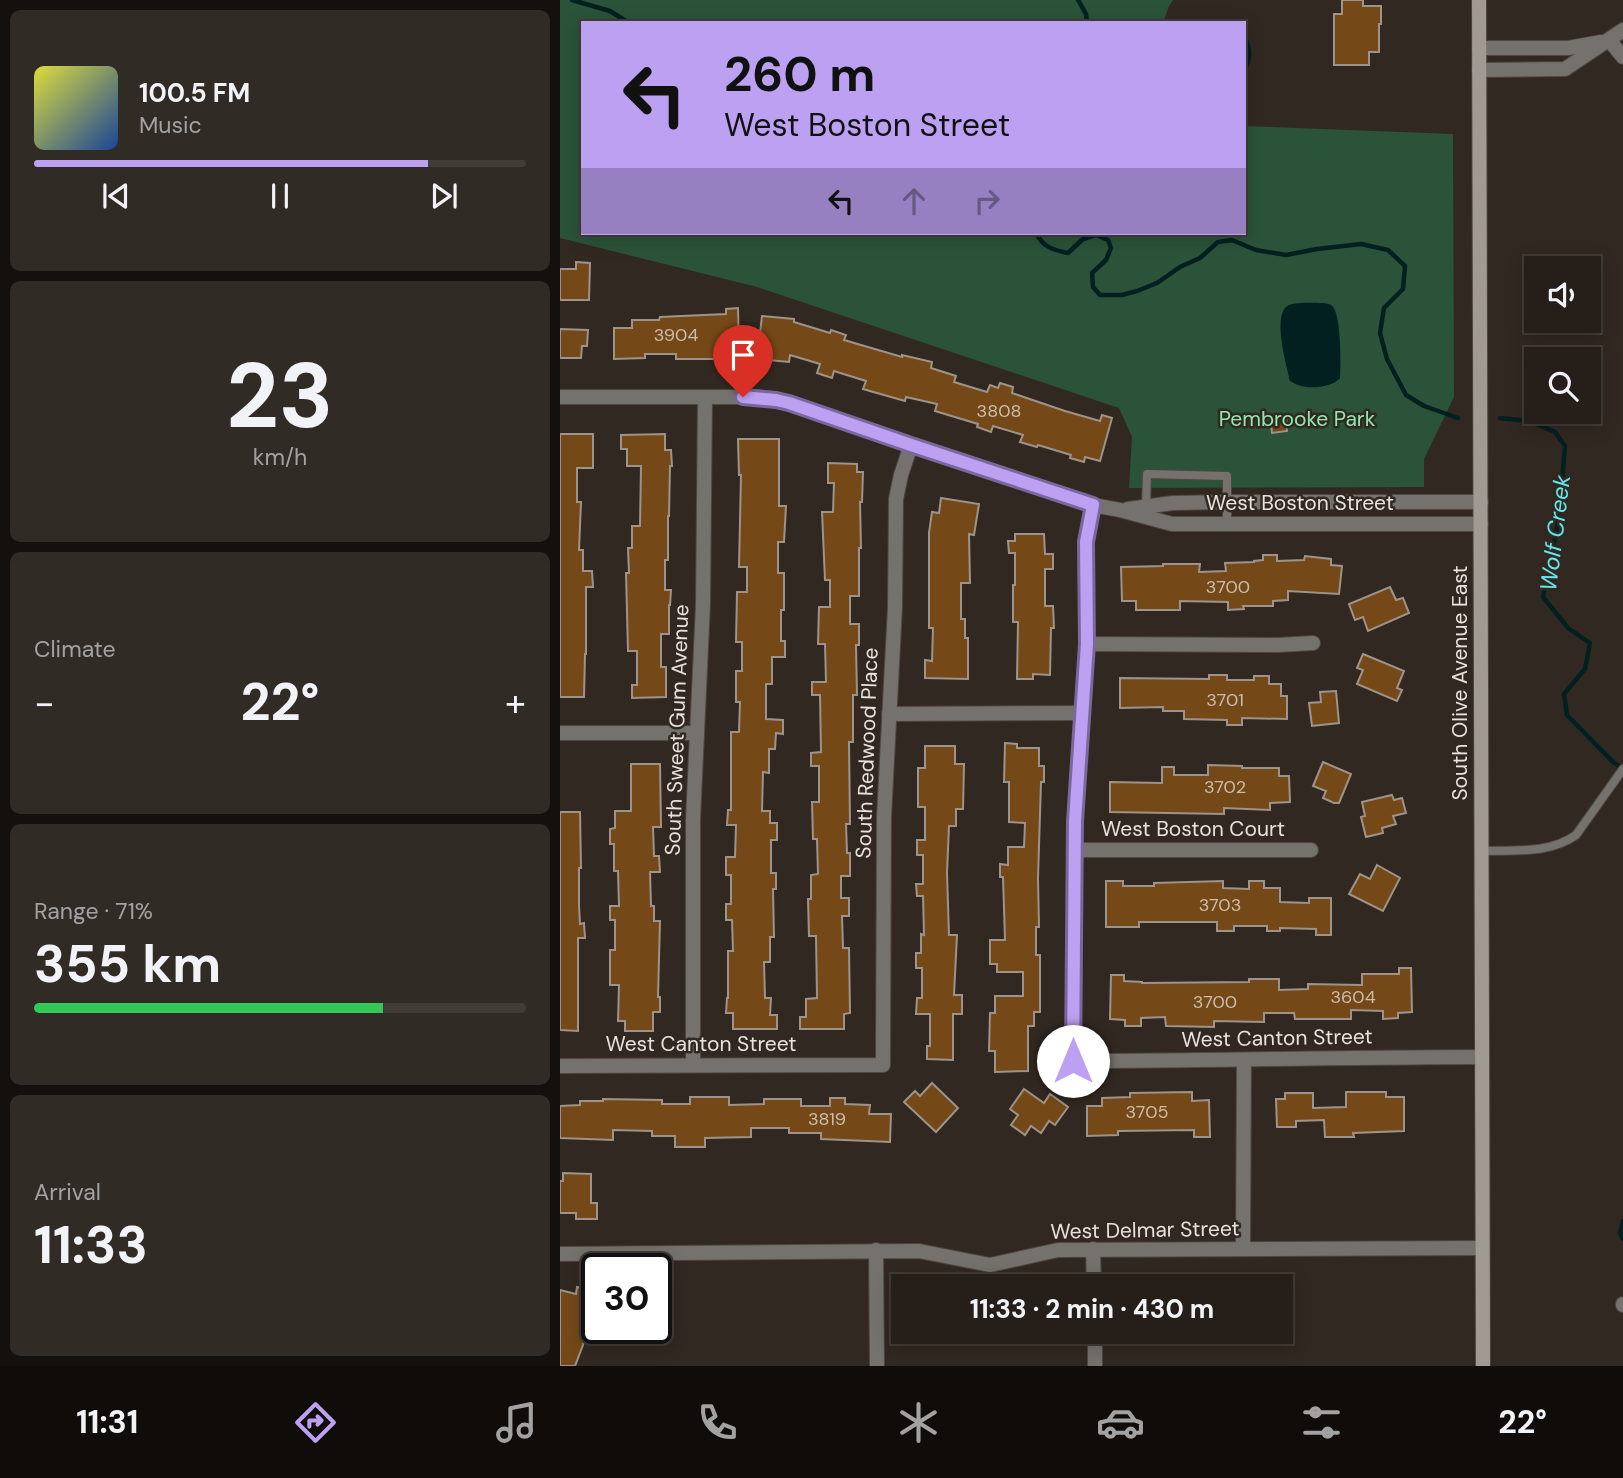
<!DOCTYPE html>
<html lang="en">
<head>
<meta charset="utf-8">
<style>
  :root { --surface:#251e19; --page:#312b26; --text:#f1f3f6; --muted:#a3a2a2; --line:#423c38; --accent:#bca0f2 }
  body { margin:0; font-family:"DM Sans",sans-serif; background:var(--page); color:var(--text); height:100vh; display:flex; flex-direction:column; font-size:26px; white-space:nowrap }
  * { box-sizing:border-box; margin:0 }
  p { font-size:23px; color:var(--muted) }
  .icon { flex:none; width:38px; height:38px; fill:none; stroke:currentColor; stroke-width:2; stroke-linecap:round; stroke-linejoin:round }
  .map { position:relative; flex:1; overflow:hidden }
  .panel { display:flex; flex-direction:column; gap:10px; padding:10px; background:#14100e; width:560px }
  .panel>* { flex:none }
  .banner { position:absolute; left:21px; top:21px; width:665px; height:214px; border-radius:0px; box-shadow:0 4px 18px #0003,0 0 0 2px var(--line); background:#bca0f2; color:#111; overflow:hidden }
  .fabs { position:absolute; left:964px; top:256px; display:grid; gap:14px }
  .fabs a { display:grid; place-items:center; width:77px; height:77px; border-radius:0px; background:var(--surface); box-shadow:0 4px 18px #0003,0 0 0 2px var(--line); font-size:35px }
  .speed { position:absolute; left:21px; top:1253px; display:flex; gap:14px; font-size:35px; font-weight:700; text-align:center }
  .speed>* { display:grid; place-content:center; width:91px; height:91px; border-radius:50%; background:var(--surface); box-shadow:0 4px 18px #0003,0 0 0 2px var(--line); line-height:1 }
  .speed .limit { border:4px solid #111; border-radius:10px; background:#fff; color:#111 }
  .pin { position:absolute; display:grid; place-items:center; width:60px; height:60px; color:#fff; margin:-72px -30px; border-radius:50% 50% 50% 0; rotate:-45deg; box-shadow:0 0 7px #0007 }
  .pin .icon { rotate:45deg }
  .me { position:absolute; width:77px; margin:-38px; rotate:0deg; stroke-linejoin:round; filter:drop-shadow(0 0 5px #0008) }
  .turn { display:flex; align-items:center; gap:24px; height:147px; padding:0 28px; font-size:32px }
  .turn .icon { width:91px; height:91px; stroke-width:2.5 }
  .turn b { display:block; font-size:49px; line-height:60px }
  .lanes { display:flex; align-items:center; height:66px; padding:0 28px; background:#0003; justify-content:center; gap:35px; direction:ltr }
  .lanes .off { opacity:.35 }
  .big { font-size:52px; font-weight:700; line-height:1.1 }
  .panel .card { flex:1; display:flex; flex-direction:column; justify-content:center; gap:10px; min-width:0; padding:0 24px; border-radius:10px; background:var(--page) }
  .panel .dial { align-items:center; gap:0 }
  .dial b { font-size:91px; line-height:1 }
  .song { display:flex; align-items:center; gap:21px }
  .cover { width:84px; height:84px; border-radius:10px; background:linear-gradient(135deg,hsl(60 70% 55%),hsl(220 70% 35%)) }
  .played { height:7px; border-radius:4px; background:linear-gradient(90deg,var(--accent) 80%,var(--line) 80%) }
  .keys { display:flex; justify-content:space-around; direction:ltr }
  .heat { display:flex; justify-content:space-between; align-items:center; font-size:38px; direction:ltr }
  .charge { height:10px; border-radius:5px; background:linear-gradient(90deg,#34c759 71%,var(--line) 0) }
  .trip { position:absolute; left:331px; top:1274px; width:402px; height:70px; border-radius:0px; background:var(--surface); box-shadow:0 4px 18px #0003,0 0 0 2px var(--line); font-weight:700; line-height:70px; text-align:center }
  .tabs { display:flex; height:112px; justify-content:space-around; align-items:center; background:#0f0c0a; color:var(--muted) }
  .tabs .icon { width:49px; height:49px }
  .tabs .active { color:var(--accent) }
  .tabs b { font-size:32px; color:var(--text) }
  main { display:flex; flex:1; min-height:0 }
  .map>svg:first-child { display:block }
  .green { fill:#2a5339 }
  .water { fill:#032021 }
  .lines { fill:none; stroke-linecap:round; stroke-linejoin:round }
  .stream { stroke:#032021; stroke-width:4.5 }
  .building { fill:#744917; stroke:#9d938a; stroke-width:2 }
  .lane-casing { stroke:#4e463f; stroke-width:10 }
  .street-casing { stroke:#4e463f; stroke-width:16 }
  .secondary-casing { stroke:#4e463f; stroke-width:16 }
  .lane { stroke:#75726d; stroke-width:8 }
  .street { stroke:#75726d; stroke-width:14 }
  .secondary { stroke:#a09a93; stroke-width:14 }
  .route-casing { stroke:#7a689d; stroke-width:18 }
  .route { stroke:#bca0f2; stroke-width:12 }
  .labels { text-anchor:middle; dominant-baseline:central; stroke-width:5; stroke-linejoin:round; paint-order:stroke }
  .number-label { font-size:18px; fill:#cbbcac }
  .park-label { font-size:21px; fill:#90e8af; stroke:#312821 }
  .street-label { font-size:21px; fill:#e8e2dd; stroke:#312821 }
  .water-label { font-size:23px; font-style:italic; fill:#62e8ec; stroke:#312821 }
</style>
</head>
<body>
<main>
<section class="panel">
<div class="card">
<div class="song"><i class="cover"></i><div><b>100.5 FM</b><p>Music</p></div></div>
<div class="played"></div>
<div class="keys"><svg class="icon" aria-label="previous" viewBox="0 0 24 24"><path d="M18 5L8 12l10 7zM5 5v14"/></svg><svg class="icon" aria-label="pause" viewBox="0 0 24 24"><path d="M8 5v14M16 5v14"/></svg><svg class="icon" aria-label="next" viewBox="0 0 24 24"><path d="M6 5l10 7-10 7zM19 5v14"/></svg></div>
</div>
<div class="card dial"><b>23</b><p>km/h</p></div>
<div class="card"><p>Climate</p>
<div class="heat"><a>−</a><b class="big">22°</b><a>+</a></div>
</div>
<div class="card"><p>Range · 71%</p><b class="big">355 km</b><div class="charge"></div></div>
<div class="card"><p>Arrival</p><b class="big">11:33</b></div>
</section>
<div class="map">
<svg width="1063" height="1366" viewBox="0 0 1063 1366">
  <rect width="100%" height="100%" fill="#312821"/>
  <polygon class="green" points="0,0 613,0 609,6 603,23 23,23 23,233 684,233 684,126 893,134 894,397 864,459 864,487 569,488 572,437 559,408 197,287 0,238"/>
  <g class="water">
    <path d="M684 30C691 44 696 60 684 73Z"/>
    <path d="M763 303C767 304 770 303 773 307 781 317 781 364 780 378 773 387 752 389 741 386 737 385 734 383 730 381 727 366 711 313 729 305 738 302 753 303 763 303Z"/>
  </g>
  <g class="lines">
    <g class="stream">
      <polyline points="12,0 50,11 69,23"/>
      <polyline points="518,0 526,14 527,23"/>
      <path d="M476 233C483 247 493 250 508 253L523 239 536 235 548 240 551 248 546 260 532 273 533 287 540 295H562L577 291 597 283 620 267 640 258 658 242 672 240 696 250 726 255 757 249 801 244 828 250 845 266 843 289 824 308 820 333 827 359 846 395 864 406 898 418"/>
      <polyline points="940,418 969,421 995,432 1005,446 999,518 983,597 1008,628 1030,643 1025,669 1004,694 1007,715 1053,762 1062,768"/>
      <polyline points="1063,1221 1060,1233 1063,1239"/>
    </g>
  </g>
  <g class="building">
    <polygon points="782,0 803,0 803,6 821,6 821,24 819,24 819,52 809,52 809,65 774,65 774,14 782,14"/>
    <polygon points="16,262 30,263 29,300 0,300 0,269 16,269"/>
    <polygon points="178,308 179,353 164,353 164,359 116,359 116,354 85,354 85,358 54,359 54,328 72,328 72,320 99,320 100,317 166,314 166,309"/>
    <polygon points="202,316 234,319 234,322 270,333 271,330 286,335 284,340 342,357 342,355 372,362 371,368 396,376 394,382 427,392 430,385 438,388 440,383 453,387 452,393 505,411 540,421 542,415 552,418 540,461 525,457 524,462 510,458 511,455 478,445 477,447 460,442 463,435 433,426 431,432 417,427 418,424 375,411 377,404 346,397 345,401 303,389 306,381 274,371 272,378 257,373 260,364 230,355 229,362 197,359"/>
    <polygon points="0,329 28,330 27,346 22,346 21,358 0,358"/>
    <polygon points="726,416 727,431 712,433 710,418"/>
    <polygon points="0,434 33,434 33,468 17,468 17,502 21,502 19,550 23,550 23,571 32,571 33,587 26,587 26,654 25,654 24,697 0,697"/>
    <polygon points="105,434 105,450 111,450 112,466 110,466 109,516 108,516 108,560 105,560 105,590 111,590 110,605 109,605 109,634 101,634 101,667 106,667 106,697 72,698 72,685 77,685 77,651 68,651 66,573 69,573 68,548 72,548 72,526 80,526 81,466 67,466 67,449 61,449 61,435"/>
    <polygon points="178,439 219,439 219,506 226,506 224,542 218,542 218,573 224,573 224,610 221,610 221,641 225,641 225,657 212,657 212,684 206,684 206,719 223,720 223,734 216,733 215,749 209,749 209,773 203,772 202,811 210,811 210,823 217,823 217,840 211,840 211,873 216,873 216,889 213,889 214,937 210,937 210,962 204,962 205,998 211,998 210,1015 217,1015 217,1029 173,1029 173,1013 166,1013 167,998 168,998 168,951 173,951 172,920 166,920 166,904 171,904 171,875 166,875 166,857 175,857 176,825 167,825 168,810 171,810 171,732 179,732 180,702 176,702 176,671 182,671 182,642 176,642 177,592 187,592 187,567 179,567 181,475 179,475"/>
    <polygon points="268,463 297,464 297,472 303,472 302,502 300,502 301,548 299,548 299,596 290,596 290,624 299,624 299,645 296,645 297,695 293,695 293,742 289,742 290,824 286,824 287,853 290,853 290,876 281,876 281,898 289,898 289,916 282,916 283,948 289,948 290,1013 284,1014 284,1029 240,1029 240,1017 246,1017 246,999 257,998 256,936 249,936 248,899 251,899 251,875 258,874 257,839 253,839 252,802 259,802 259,766 251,766 251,753 261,752 260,695 252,695 252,682 266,682 265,644 258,644 259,607 270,607 270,580 265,580 262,512 273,512 274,483 268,483"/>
    <polygon points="381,498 419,504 414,535 409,534 410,583 401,583 401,619 405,619 405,638 408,638 408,679 365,678 365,660 372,661 373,628 369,628 369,533 372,512 379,513"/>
    <polygon points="455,534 484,534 485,554 493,554 493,569 485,569 485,606 493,606 494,628 491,628 490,675 473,674 473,679 457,679 458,622 453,622 453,585 455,585 455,553 449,553 448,541 455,541"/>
    <polygon points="703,555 717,555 717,561 744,560 745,556 771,559 771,565 782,566 779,594 728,591 728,600 713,601 713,606 683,606 684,609 668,610 668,602 620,601 620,610 576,610 576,601 562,601 561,567 603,566 603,564 640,564 639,572 666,571 665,563 694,562 694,561 703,560"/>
    <polygon points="830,587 836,600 843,598 849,613 808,631 803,617 795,620 789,604"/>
    <polygon points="803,654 844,671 837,688 842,690 837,701 797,684 803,670 797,668"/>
    <polygon points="649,675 667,675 667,680 694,680 694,676 709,676 709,684 721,684 721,696 727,696 727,719 682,718 682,725 667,725 667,720 624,719 624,711 603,711 603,707 560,708 560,678 649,679"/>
    <polygon points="776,691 779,723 752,726 749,703 761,702 760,692"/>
    <polygon points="445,743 457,744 457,748 479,748 479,766 484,766 484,782 481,782 478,878 479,927 476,927 476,955 480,955 480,1012 474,1012 474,1026 468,1026 468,1071 435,1072 435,1051 429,1051 430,1013 435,1013 435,996 463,996 463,972 437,972 437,964 430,964 430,940 445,940 443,877 440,877 440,864 448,865 448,847 464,847 465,823 449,822 449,782 444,782"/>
    <polygon points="365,746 395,746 395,764 404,764 403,809 396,809 396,826 389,826 387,873 389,935 397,935 394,995 402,995 402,1014 393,1014 393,1060 367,1059 367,1046 370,1046 370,1014 356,1014 357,998 362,998 362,968 356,968 356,953 361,953 361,934 364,935 363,896 357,896 356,884 363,884 363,855 357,855 357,840 365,840 365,807 358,807 358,768 365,768"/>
    <polygon points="763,762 791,774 779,803 774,803 763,798 766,791 753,786"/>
    <polygon points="71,764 100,764 101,827 93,827 94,856 99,856 100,872 90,872 91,906 94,906 94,921 100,921 98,997 100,997 100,1012 93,1012 93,1031 65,1031 65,1021 58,1021 59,985 50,985 50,950 55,950 55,920 50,920 50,906 59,906 58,871 54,871 54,844 50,844 50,829 55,828 55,811 71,811"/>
    <polygon points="648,765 682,766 682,768 719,768 719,776 729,776 730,802 710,803 710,810 664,808 664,814 550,812 550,782 602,783 602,767 614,767 614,775 648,775"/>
    <polygon points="832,795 834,800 842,798 846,813 833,816 836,824 822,828 823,833 806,837 801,817 805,816 802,802"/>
    <polygon points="0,812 20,812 21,868 19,868 19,905 20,924 24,923 25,938 18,938 18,1031 0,1030"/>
    <polygon points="817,865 840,878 823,911 789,894 800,874 810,879"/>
    <polygon points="546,881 563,881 563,886 594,886 594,883 663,881 663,888 689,889 689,881 704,881 704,888 720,888 720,902 749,903 749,898 771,898 771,935 756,935 756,929 720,928 720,931 707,931 707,926 674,926 674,931 657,931 657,922 579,922 579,927 546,927"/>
    <polygon points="839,968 851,968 852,1012 838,1013 838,1018 823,1019 823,1011 791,1010 791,1019 735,1019 734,1013 704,1013 704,1022 654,1021 654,1027 606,1026 605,1017 581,1018 581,1026 565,1026 565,1020 550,1019 551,975 564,975 564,981 582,982 582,983 689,982 689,979 719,979 719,990 748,989 748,984 802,985 802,974 839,974"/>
    <polygon points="372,1083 398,1108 376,1132 344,1102 355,1091 360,1096"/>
    <polygon points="464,1089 484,1103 490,1094 508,1107 495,1125 489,1121 481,1133 471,1126 465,1135 451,1125 458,1115 450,1109"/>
    <polygon points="632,1092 632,1101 649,1100 650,1137 634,1137 634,1130 558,1131 558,1135 527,1136 527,1106 542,1106 542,1098 570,1097 570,1093"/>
    <polygon points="786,1092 826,1092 826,1097 844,1097 844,1131 793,1133 794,1137 765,1137 764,1120 736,1121 736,1127 717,1127 716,1099 725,1099 725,1093 753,1093 753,1108 786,1107"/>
    <polygon points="130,1097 169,1097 169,1105 204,1104 204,1099 241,1099 241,1106 270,1106 270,1098 285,1098 285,1104 310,1105 309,1114 331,1114 330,1142 261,1139 261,1133 229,1133 229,1128 191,1128 191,1137 145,1138 145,1147 115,1147 115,1136 92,1136 92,1131 53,1130 53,1140 0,1138 0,1106 20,1105 20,1101 43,1101 43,1099 102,1100 102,1104 130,1104"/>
    <polygon points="3,1173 31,1174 31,1203 37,1203 37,1219 16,1219 16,1213 0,1213 0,1181 3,1181"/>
    <polygon points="17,1287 35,1291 23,1345 15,1366 0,1366 0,1290 16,1294"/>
  </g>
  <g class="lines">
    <g class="lane-casing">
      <g id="lane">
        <polyline points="586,507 587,474 667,476 667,525"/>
        <path d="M922 851C953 850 990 854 1016 835L1063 769"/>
      </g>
    </g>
    <g class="street-casing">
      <g id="street">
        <polyline points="1049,40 1063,57"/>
        <polyline points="919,48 1008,48 1041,42"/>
        <polyline points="919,70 1005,69 1063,30"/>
        <polyline points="0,397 183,397 217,400 533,505 560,510 612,524 921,524"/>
        <path d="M533 505 526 542 527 644 515 821 514 1061C650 1061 785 1057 921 1057"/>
        <polyline points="568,509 613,503 667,502 921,502"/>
        <polyline points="527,644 718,645 753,643"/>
        <polyline points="329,714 523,713"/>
        <polyline points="0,733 137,733"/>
        <polyline points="514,850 751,850"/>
        <polyline points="133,1065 133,820 143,604 145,397"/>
        <polyline points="0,1066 323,1065 324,817 335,607 336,499 341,475 351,445"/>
        <polyline points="533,1249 534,1286"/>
        <polyline points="683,1249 684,1060"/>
        <polyline points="316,1250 317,1366"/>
        <polyline points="0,1254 359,1251 430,1265 498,1250 922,1248"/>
        <polyline points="1063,1304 1063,1305"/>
        <polyline points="535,1332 535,1366"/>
      </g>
    </g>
    <g class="secondary-casing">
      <polyline id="secondary" points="919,0 923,1366"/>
    </g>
    <use href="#lane" class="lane"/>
    <use href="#street" class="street"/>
    <use href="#secondary" class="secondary"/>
  </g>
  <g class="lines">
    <g class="route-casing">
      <polyline id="route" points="183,397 216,400 229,403 351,445 533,505 526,542 527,644 515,821 513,1061"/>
    </g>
    <use href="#route" class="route"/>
  </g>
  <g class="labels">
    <g class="number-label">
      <text x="116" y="335">3904</text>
      <text x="439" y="411">3808</text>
      <text x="668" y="587">3700</text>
      <text x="665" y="700">3701</text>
      <text x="665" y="787">3702</text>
      <text x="660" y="905">3703</text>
      <text x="793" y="997">3604</text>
      <text x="655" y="1002">3700</text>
      <text x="587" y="1112">3705</text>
      <text x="267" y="1119">3819</text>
    </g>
    <g class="park-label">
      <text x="737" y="419">Pembrooke Park</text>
    </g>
    <g class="street-label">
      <text x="740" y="503">West Boston Street</text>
      <text transform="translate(900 683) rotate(-90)">South Olive Avenue East</text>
      <text transform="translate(117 730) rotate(-88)">South Sweet Gum Avenue</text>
      <text transform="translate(307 753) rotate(-88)">South Redwood Place</text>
      <text x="633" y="829">West Boston Court</text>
      <text transform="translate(717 1038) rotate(-1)">West Canton Street</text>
      <text x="141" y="1044">West Canton Street</text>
      <text transform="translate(585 1230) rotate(-1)">West Delmar Street</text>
    </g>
    <g class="water-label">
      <text transform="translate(995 533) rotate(-83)">Wolf Creek</text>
    </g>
  </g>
</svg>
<div class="fabs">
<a><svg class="icon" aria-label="sound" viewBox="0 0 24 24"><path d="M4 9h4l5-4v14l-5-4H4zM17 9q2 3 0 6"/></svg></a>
<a><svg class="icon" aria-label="search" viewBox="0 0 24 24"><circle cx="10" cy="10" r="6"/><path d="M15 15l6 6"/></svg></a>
</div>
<div class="speed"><div class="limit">30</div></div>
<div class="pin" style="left:183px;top:397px;background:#d93025"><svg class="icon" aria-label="arrive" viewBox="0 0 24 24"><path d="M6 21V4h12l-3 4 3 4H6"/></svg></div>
<svg class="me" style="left:513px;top:1061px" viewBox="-20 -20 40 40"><circle r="19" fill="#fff"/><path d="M0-13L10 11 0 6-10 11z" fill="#bca0f2"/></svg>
<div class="trip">11:33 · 2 min · 430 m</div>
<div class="banner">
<div class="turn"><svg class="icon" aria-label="left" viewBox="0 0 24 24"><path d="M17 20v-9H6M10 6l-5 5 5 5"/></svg><div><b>260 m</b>West Boston Street</div></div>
<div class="lanes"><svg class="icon" aria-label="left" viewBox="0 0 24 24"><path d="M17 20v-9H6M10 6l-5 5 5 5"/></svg><svg class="icon off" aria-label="ahead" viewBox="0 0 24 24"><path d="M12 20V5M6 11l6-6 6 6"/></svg><svg class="icon off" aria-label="right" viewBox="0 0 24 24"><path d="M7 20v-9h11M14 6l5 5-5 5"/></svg></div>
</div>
</div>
</main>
<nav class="tabs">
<b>11:31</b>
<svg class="icon active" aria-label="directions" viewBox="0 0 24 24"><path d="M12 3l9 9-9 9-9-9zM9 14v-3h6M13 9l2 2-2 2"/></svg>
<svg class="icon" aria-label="music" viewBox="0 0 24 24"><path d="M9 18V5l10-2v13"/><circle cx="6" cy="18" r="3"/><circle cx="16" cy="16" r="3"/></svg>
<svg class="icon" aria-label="phone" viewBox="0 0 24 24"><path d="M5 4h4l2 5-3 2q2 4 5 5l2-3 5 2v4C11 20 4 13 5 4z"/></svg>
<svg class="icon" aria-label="climate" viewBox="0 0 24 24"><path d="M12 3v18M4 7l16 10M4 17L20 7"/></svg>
<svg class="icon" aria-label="car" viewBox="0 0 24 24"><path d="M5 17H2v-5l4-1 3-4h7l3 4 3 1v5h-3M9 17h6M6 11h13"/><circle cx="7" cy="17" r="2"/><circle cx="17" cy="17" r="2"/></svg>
<svg class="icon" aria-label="filters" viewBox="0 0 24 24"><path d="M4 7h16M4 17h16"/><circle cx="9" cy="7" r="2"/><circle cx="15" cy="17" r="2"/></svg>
<b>22°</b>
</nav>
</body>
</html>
